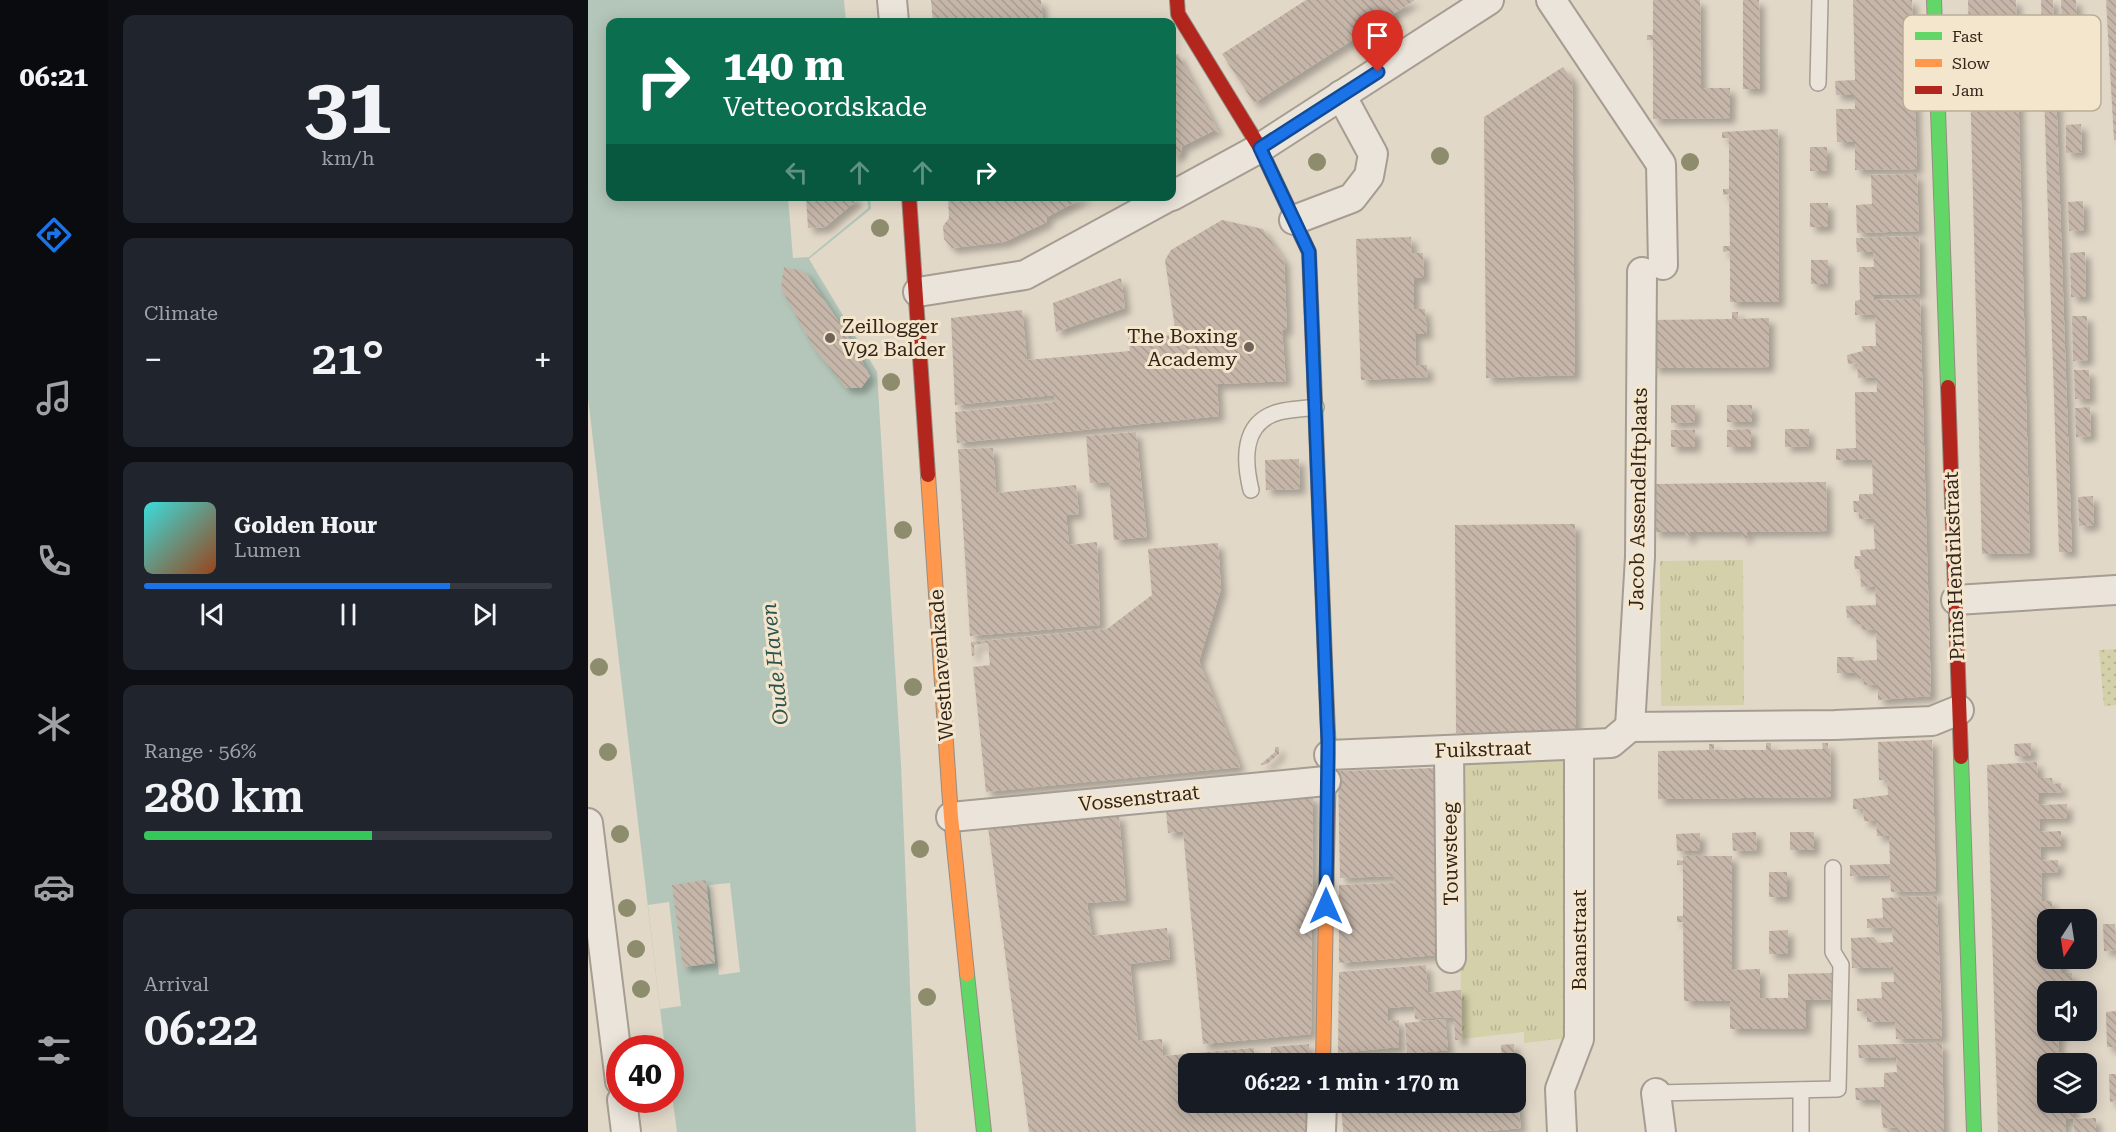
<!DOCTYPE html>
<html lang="en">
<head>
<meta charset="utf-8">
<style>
  :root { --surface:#171b24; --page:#20242c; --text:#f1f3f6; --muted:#9ea1a6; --line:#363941; --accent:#1a73e8 }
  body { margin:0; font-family:"Roboto Serif",serif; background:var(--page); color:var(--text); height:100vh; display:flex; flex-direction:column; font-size:22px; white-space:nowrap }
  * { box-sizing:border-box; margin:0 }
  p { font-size:20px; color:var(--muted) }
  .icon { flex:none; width:33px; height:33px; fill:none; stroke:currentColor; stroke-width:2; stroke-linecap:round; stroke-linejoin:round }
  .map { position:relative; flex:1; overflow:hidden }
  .details { display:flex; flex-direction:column; gap:15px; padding:15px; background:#0d0f14; width:480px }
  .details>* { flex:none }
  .guide { position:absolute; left:18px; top:18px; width:570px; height:183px; border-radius:12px; box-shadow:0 3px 15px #0003; background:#0b6e4f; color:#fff; overflow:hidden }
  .needle { width:39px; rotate:192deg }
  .tools { position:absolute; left:1449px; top:909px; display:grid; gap:12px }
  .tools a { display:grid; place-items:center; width:60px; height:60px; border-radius:12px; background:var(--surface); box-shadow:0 3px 15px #0003; font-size:30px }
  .speed { position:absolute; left:18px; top:1035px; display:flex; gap:12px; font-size:30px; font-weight:700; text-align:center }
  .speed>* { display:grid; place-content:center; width:78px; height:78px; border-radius:50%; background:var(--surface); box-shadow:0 3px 15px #0003; line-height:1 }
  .speed .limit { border:9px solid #d22; background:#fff; color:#111 }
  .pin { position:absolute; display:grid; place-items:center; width:51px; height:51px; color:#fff; margin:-62px -26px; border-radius:50% 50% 50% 0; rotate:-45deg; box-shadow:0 0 6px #0007 }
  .pin .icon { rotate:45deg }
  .me { position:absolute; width:66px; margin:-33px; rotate:0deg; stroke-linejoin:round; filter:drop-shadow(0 0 4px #0008) }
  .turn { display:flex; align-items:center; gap:21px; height:126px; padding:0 18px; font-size:27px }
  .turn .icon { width:78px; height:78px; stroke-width:2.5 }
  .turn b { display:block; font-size:42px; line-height:51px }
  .lanes { display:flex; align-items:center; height:57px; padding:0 18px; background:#0003; justify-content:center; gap:30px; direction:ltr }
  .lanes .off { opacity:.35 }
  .big { font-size:45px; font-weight:600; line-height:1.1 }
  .details .card { flex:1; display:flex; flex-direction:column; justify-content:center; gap:9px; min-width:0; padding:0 21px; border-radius:12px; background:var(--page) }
  .details .dial { align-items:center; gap:0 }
  .dial b { font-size:78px; line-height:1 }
  .song { display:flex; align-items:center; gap:18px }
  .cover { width:72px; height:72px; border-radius:9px; background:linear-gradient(135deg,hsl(180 70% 55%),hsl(20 70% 35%)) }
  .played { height:6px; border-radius:3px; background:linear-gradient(90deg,var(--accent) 75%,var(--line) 75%) }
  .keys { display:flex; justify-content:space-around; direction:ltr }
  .heat { display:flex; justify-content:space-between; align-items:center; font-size:33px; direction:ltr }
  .charge { height:9px; border-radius:4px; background:linear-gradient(90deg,#34c759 56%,var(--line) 0) }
  .trip { position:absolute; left:590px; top:1053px; width:348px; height:60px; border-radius:12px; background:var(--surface); box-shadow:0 3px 15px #0003; font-weight:600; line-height:60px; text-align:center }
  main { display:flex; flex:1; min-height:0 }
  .tab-bar { display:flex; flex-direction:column; width:108px; justify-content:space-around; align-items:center; background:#090b0e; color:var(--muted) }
  .tab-bar .icon { width:42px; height:42px }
  .tab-bar .active { color:var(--accent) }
  .tab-bar b { font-size:27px; color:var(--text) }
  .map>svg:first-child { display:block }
  .grass { fill:url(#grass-tufts) }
  .park { fill:url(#park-dots) }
  .water { fill:#b4c6b9 }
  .pier { fill:#e2d8c8 }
  .building { fill:url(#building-back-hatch); filter:url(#shadow) }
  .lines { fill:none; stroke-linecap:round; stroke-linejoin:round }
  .lane-casing { stroke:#a69d92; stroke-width:18 }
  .street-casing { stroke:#a69d92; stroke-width:32 }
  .fast-casing { stroke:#968d82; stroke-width:16 }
  .slow-casing { stroke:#968d82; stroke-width:16 }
  .jam-casing { stroke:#968d82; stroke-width:16 }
  .lane { stroke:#eae4da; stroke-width:15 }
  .street { stroke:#eae4da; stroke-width:28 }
  .fast { stroke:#63d668; stroke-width:14 }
  .slow { stroke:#ff974d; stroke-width:14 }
  .jam { stroke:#b3261e; stroke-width:14 }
  .tree { fill:#8d8d6d }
  .route-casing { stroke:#114b97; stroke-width:15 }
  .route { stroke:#1a73e8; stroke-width:10 }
  .poi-dot { fill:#706458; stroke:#f4e6cc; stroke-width:2 }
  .labels { text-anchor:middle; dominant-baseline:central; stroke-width:6; stroke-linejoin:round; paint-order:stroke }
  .poi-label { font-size:20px; fill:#33251b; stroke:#f4e6cc; text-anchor:start }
  .street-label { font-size:20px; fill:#33251b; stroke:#f4e6cc }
  .water-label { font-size:21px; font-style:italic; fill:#2b534e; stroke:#f4e6cc }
  .key { fill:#f4e6cc; stroke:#baac97; stroke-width:1.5 }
  .key-label { font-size:16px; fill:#33251b }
</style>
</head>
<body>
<main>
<nav class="tab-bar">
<b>06:21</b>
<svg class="icon active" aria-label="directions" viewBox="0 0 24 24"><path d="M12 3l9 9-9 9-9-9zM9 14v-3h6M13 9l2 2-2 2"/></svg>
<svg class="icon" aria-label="music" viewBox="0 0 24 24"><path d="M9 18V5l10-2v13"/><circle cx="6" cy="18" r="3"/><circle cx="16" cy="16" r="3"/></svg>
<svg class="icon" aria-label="phone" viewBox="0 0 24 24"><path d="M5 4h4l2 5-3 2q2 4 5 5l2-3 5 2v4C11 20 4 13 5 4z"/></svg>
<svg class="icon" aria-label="climate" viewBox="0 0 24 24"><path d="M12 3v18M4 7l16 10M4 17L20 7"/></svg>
<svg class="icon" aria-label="car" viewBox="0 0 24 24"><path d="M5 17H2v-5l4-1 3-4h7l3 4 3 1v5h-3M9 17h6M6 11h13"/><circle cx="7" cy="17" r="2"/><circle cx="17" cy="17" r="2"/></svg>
<svg class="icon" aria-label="filters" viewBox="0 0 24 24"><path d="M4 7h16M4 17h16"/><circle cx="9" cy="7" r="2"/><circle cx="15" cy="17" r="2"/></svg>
</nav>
<section class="details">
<div class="card dial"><b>31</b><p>km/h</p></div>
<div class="card"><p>Climate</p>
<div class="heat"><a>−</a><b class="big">21°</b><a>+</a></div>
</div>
<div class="card">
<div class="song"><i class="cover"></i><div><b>Golden Hour</b><p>Lumen</p></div></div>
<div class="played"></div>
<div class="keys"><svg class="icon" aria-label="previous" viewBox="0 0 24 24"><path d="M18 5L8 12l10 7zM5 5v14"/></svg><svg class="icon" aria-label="pause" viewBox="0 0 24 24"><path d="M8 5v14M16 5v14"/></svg><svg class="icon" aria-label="next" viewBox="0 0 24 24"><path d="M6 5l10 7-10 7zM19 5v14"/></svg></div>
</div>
<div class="card"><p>Range · 56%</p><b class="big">280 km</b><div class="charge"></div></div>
<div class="card"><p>Arrival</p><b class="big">06:22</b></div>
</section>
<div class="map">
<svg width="1528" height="1132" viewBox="0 0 1528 1132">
  <defs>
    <pattern id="grass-tufts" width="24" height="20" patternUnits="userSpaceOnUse" patternTransform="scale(1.5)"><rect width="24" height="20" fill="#d3d0aa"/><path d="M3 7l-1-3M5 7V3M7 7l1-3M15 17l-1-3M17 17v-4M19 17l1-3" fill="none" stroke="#b6b292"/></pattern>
    <pattern id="park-dots" width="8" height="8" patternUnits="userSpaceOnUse" patternTransform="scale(1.5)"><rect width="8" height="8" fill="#d3d0aa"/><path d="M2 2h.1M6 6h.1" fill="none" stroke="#b6b292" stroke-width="1.8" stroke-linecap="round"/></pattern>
    <pattern id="building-back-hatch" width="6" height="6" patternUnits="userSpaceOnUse" patternTransform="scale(1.5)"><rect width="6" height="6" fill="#c5b6a9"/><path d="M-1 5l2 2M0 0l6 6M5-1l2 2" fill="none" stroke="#aa9c91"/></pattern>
    <filter id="shadow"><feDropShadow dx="5.5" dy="5.5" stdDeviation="3" flood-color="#0004"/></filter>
  </defs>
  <rect width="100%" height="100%" fill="#e2d8c8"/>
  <g class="grass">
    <polygon points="1155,560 1156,705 1073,706 1072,561"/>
    <polygon points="977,760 979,1038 936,1043 936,1032 873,1039 872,763"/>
  </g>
  <polygon class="park" points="1528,649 1528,705 1516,706 1511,650"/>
  <polygon class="water" points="0,0 256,0 258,22 22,22 22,196 282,197 283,209 221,259 289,372 313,764 328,1132 89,1132 83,1087 82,1048 77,1048 72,1009 0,398"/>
  <g class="pier">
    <polygon points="200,197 279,197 280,208 221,257 205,258"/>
    <polygon points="142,883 152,972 131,975 121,885"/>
    <polygon points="81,902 93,1006 72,1009 60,905"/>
  </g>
  <g class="building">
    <polygon points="343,0 453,0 455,22 345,22"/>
    <polygon points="718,0 827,0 666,103 634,54"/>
    <polygon points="1065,0 1112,0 1113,88 1142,88 1142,118 1065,119 1065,40 1059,40 1059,35 1065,35"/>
    <polygon points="1155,0 1171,0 1172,89 1155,89"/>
    <polygon points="1265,0 1324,0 1329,169 1267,170 1267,142 1249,142 1248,109 1267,109 1267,95 1248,95 1247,81 1267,80"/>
    <polygon points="1380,0 1428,0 1442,553 1394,554"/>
    <polygon points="1453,0 1465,0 1484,552 1471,552"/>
    <polygon points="1473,0 1488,0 1489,26 1474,27"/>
    <polygon points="1518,0 1528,0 1528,140 1526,140"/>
    <polygon points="590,54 631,133 627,130 593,147 594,152 584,158 584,55"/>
    <polygon points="975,67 984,79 987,375 898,378 896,117"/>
    <polygon points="1493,124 1494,152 1478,153 1478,125"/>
    <polygon points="1190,129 1191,302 1142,302 1142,251 1135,252 1135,246 1142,246 1141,194 1135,195 1135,189 1141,189 1141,138 1134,138 1134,132"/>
    <rect x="1222" y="147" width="17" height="24"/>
    <polygon points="1329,174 1331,231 1269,233 1268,205 1284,204 1283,175"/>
    <polygon points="218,196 268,196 268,201 237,227 220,228"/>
    <polygon points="360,196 499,196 459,217 459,222 416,242 364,248 356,239 355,226 361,218"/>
    <polygon points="1495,201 1496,230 1481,231 1480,202"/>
    <rect x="1222" y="203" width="18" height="24"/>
    <polygon points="634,220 675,229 696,260 699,330 694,330 698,381 629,384 631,416 369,443 367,412 466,402 466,395 367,405 363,318 434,310 439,360 542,351 540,338 588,335 577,260 583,250"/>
    <polygon points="1331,236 1332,294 1286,295 1286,300 1332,299 1343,696 1290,700 1290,684 1276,685 1276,678 1269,679 1269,673 1249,673 1249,657 1266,657 1265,661 1289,660 1288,629 1274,630 1274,624 1268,624 1268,618 1259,618 1258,606 1288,605 1287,586 1273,587 1272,569 1267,569 1266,562 1267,556 1273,556 1272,550 1287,549 1285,518 1271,519 1271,512 1266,512 1265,501 1271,501 1271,494 1285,494 1284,460 1248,460 1248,449 1268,448 1267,392 1289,392 1288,377 1270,378 1269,363 1260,364 1259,355 1275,351 1274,346 1288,346 1287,314 1267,315 1267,301 1272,300 1271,267 1286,267 1285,252 1269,252 1268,238"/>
    <polygon points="823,237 824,253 835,253 836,278 826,278 826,309 837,309 839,334 827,334 828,365 839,365 840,377 773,380 768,239"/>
    <polygon points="1497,252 1498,297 1483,297 1482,253"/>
    <rect x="1223" y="260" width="17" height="24"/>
    <polygon points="196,267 217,272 256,329 282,376 273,388 258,388 226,348 193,288"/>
    <polygon points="533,278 537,308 468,332 465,303"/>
    <polygon points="1144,312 1150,312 1150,319 1181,318 1181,367 1065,368 1064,320 1144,319"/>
    <polygon points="1484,316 1499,316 1500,360 1485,361"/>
    <polygon points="1486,370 1501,370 1502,399 1487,399"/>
    <polygon points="1083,405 1107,405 1107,422 1083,423"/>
    <rect x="1139" y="405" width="25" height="17"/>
    <polygon points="1502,407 1503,436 1488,437 1487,408"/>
    <polygon points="1163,429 1163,447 1139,447 1139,430"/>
    <polygon points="1197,429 1221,429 1221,446 1197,447"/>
    <rect x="1083" y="430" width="24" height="17"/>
    <polygon points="548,432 559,537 526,540 521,482 502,483 498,436"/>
    <polygon points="405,448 408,493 488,485 491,514 478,515 481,545 509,542 512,625 382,636 370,449"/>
    <polygon points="711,459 712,489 678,490 677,460"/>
    <polygon points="1238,482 1239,531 1159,532 1159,538 1154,538 1154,532 1102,532 1102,539 1097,538 1097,532 1066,532 1066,484"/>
    <polygon points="1505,496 1506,525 1491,526 1490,497"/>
    <polygon points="987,524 988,730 868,733 867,525"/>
    <polygon points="630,543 633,589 611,661 652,767 398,792 385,667 402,665 400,643 386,645 387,655 384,656 383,642 519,629 564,595 560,549"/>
    <polygon points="1344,740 1348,891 1303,892 1302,875 1262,876 1262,865 1302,864 1301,836 1289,836 1288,821 1276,821 1275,809 1265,809 1265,799 1300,795 1299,780 1291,780 1290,742"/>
    <polygon points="1178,743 1183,743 1183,750 1235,749 1234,743 1240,743 1240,749 1242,749 1243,797 1070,799 1070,751 1121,750 1121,744 1126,744 1126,750 1178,750"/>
    <polygon points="1443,743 1443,756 1427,756 1426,744"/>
    <polygon points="687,747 691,747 691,754 679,764 672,765 687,752"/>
    <polygon points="1449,762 1450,778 1464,778 1465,784 1473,783 1474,792 1451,793 1451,805 1479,804 1479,818 1451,819 1452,832 1473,831 1473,846 1452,847 1453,861 1470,860 1470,872 1453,873 1454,901 1464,901 1464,915 1469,915 1469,920 1460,920 1460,928 1455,929 1455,941 1460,941 1460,958 1474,958 1474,973 1484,973 1484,980 1456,982 1457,997 1460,997 1460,1030 1472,1030 1470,1052 1475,1052 1475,1057 1486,1057 1486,1063 1459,1064 1460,1102 1485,1103 1485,1119 1508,1118 1508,1132 1486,1132 1485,1119 1478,1119 1478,1132 1410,1132 1399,765"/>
    <polygon points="849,768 849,955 751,963 751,885 806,883 808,879 805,876 752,878 750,771"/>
    <polygon points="725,796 723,1034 615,1044 595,831 580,833 578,811"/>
    <polygon points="531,815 538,900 499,903 504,936 579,928 582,959 542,964 550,1041 574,1039 575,1056 666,1048 666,1064 600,1064 600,1102 720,1102 719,1132 441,1132 400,827"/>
    <polygon points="1168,832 1169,850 1145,851 1144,833"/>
    <rect x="1202" y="832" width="24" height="18"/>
    <polygon points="1112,833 1112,851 1089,851 1088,834"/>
    <polygon points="1095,856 1144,856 1144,970 1172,969 1172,998 1200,998 1200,974 1246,973 1246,999 1218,1000 1218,1029 1142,1029 1142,1001 1096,1001 1095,922 1089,922 1089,916 1095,916 1095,865 1089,865 1089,860 1095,861"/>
    <rect x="1181" y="872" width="18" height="25"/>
    <polygon points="118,880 127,963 95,967 84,885"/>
    <polygon points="1349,896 1354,1038 1308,1039 1307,1021 1279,1022 1279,1011 1269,1011 1269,999 1294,998 1293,982 1306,982 1305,967 1264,968 1263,938 1286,937 1290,943 1305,942 1304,927 1279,928 1279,919 1295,918 1294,898"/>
    <polygon points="1515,924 1527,924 1528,950 1516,951"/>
    <polygon points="1200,930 1200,954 1181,954 1181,931"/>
    <polygon points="838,965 840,993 873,990 874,1040 867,1040 866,1017 827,1019 826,1006 800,1008 800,1021 811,1020 811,1047 750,1053 751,972"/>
    <polygon points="1528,1011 1528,1047 1519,1047 1518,1012"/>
    <polygon points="857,1019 860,1050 819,1054 817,1023"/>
    <polygon points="1354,1043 1356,1132 1310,1132 1310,1127 1295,1128 1292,1100 1268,1100 1267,1088 1296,1087 1296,1073 1309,1072 1308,1057 1271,1058 1270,1045"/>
    <polygon points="721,1044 721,1064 683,1064 683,1047"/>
    <polygon points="926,1044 927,1064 914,1064 913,1045"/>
    <polygon points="763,1058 763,1064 750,1064 750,1059"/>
    <polygon points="1521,1074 1528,1074 1528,1101 1522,1102"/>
    <polygon points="927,1078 933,1128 889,1132 755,1132 753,1102 927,1102"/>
  </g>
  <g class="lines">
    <g class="lane-casing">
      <g id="lane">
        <polyline points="1230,83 1232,0"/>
        <path d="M663 490C656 461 653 422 691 412 702 409 716 409 728 407"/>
        <polyline points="1213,1090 1213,1132"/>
        <polyline points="1068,1093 1250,1089 1253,965 1245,952 1245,868"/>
      </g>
    </g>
    <g class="street-casing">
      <g id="street">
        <polyline points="304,0 306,22"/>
        <polyline points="963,0 1073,164 1075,265"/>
        <polyline points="584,196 672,148 901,0"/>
        <polyline points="706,220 764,198 781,176 785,154 753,95"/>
        <polyline points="330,292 437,275 582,196"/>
        <polyline points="1368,600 1528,590"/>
        <polyline points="1042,727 1052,557 1054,272"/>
        <polyline points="1042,727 1247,725 1344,721 1371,710"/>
        <polyline points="861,750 863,958"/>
        <polyline points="741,755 1023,743 1042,727"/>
        <polyline points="363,817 738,781"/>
        <polyline points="0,823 32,1081"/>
        <polyline points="1068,1093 1073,1132"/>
        <polyline points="34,1100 38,1132"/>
        <polyline points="733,1132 734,1102"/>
        <polyline points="974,1132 972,1089 991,1039 991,745"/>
      </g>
    </g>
    <g class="fast-casing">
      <g id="fast">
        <polyline points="1346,0 1360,387"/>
        <polyline points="725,349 738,686"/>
        <polyline points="1373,757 1386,1132"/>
        <polyline points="379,974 396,1132"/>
      </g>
    </g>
    <g class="slow-casing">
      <g id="slow">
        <polyline points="340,475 363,817 379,974"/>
        <polyline points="735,1064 741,755 738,686"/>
      </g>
    </g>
    <g class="jam-casing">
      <g id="jam">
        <polyline points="589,0 590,14 672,148 721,252 725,349"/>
        <polyline points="321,196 340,475"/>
        <polyline points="1360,387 1373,757"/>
      </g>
    </g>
    <use href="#lane" class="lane"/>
    <use href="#street" class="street"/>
    <use href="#fast" class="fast"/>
    <use href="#slow" class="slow"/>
    <use href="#jam" class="jam"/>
  </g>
  <g class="tree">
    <circle cx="852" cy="156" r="9"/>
    <circle cx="729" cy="162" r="9"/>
    <circle cx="1102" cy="162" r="9"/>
    <circle cx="292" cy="228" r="9"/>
    <circle cx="303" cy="382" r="9"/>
    <circle cx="315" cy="530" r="9"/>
    <circle cx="11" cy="667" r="9"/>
    <circle cx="325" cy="687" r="9"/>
    <circle cx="20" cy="752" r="9"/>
    <circle cx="32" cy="834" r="9"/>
    <circle cx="332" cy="849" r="9"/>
    <circle cx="39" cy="908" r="9"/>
    <circle cx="48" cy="949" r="9"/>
    <circle cx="53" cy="989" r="9"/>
    <circle cx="339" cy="997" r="9"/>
  </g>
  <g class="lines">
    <g class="route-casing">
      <polyline id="route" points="738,906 740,741 721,252 672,148 790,72"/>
    </g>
    <use href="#route" class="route"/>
  </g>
  <g class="poi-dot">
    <circle cx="242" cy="338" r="6"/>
    <circle cx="661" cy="347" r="6"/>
  </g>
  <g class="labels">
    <g class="poi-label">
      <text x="254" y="326">Zeillogger<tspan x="254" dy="23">V92 Balder</tspan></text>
      <text x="649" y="336" text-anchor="end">The Boxing<tspan x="649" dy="23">Academy</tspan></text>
    </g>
    <g class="street-label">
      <text transform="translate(1050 499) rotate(-89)">Jacob Assendelftplaats</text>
      <text transform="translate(1366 566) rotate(-92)">Prins Hendrikstraat</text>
      <text transform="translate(353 665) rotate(-94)">Westhavenkade</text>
      <text transform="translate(895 749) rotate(-2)">Fuikstraat</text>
      <text transform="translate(551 798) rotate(-6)">Vossenstraat</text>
      <text transform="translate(862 854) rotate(-91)">Touwsteeg</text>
      <text transform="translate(991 940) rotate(-90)">Baanstraat</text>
    </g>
    <g class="water-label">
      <text transform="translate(187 664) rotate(-96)">Oude Haven</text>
    </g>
  </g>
  <rect x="1315" y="15" width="198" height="96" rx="9" class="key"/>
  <rect x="1327" y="32" width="27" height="8" fill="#63d668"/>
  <rect x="1327" y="59" width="27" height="8" fill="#ff974d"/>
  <rect x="1327" y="86" width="27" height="8" fill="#b3261e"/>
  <g class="key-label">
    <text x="1364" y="42">Fast</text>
    <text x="1364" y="69">Slow</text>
    <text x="1364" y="96">Jam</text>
  </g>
</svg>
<div class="tools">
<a><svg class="needle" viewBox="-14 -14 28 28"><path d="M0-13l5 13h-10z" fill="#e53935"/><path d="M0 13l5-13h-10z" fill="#9ea1a6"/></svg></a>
<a><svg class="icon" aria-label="sound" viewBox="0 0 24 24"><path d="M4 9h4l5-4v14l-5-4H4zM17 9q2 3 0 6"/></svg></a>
<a><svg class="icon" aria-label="layers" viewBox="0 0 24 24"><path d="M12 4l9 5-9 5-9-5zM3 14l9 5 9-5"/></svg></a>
</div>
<div class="speed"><div class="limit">40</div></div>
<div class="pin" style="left:790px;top:72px;background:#d93025"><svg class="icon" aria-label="arrive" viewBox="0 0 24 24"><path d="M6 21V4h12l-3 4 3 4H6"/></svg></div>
<svg class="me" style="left:738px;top:906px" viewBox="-20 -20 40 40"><path d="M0-17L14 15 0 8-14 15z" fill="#1a73e8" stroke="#fff" stroke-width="4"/></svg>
<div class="trip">06:22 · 1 min · 170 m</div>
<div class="guide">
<div class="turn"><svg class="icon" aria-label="right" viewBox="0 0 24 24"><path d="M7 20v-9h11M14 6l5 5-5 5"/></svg><div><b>140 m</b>Vetteoordskade</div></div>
<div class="lanes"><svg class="icon off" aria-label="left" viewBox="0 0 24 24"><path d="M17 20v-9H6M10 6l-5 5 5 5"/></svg><svg class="icon off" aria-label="ahead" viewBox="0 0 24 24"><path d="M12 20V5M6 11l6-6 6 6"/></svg><svg class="icon off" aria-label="ahead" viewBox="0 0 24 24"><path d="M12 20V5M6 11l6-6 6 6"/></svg><svg class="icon" aria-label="right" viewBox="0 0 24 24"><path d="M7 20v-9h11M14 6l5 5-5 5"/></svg></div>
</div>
</div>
</main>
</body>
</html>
